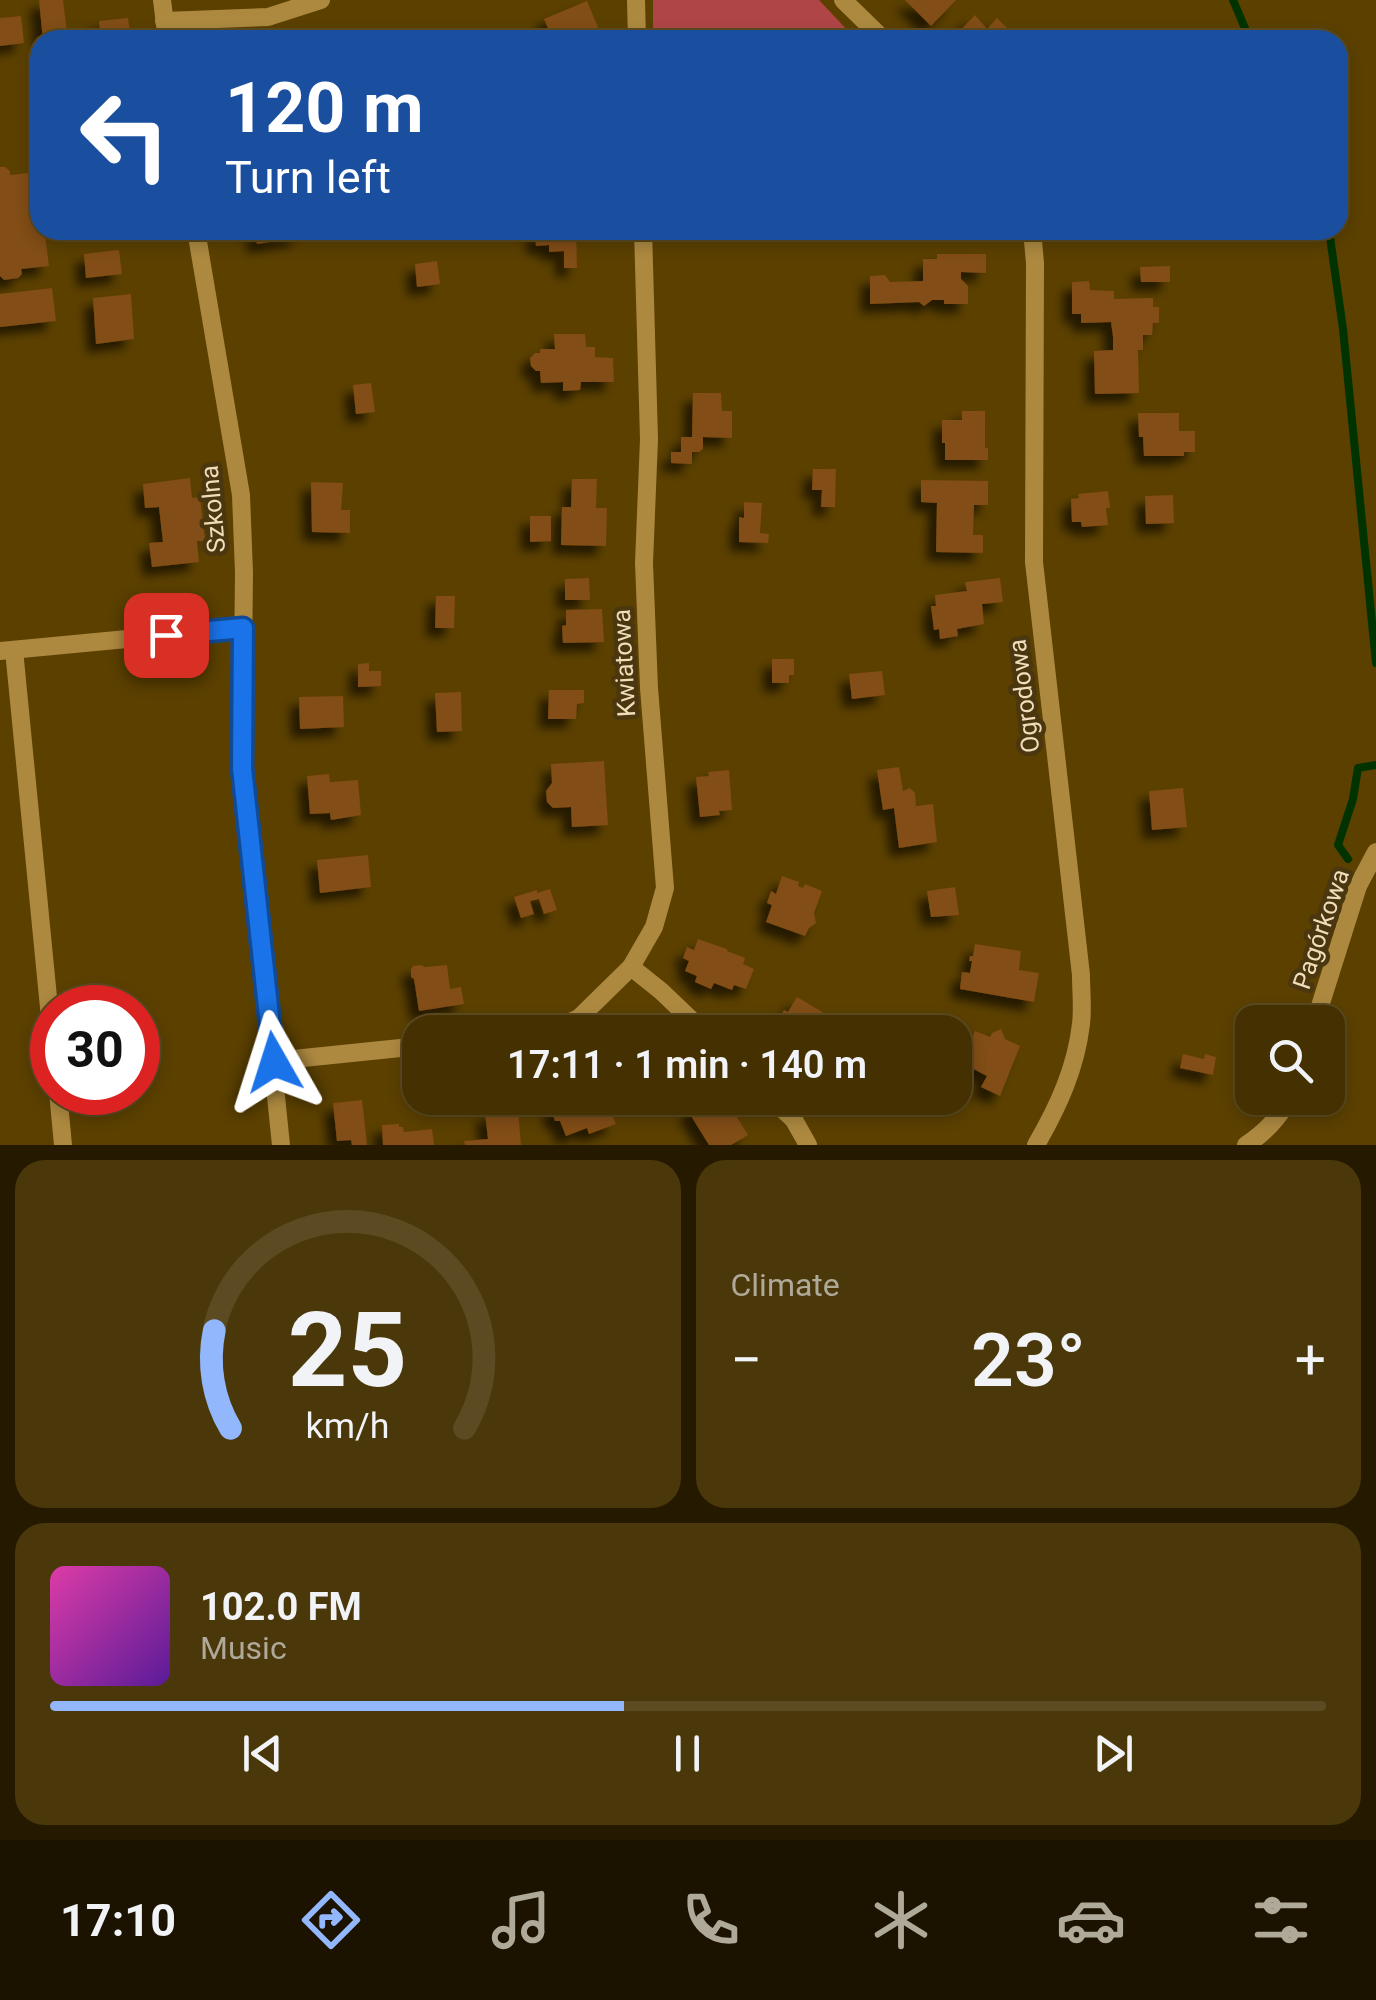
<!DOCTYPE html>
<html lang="en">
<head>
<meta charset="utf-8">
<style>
  :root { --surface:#443000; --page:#4b380a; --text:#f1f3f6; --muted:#afa999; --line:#5c4b22; --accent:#92b7fd }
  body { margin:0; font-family:Roboto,sans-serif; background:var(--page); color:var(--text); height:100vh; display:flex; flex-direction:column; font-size:38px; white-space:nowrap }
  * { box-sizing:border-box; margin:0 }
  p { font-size:32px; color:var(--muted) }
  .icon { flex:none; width:55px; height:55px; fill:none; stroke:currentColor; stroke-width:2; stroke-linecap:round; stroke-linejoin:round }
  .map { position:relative; height:1145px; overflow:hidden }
  .drawer { display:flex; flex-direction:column; gap:15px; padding:15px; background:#251a00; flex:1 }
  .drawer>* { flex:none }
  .banner { position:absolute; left:30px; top:30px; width:1318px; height:210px; border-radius:30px; box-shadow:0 5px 15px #0003,0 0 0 2px var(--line); background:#1a4fa0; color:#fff; overflow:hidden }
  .fabs { position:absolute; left:1235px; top:1005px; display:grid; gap:20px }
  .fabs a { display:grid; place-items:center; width:110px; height:110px; border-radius:20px; background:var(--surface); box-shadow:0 5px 15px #0003,0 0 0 2px var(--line); font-size:50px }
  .speed { position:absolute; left:30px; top:985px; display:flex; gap:20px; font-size:50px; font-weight:700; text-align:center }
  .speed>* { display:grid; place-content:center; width:130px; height:130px; border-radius:50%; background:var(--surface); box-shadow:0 5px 15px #0003,0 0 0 2px var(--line); line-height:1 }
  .speed .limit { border:15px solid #d22; background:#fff; color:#111 }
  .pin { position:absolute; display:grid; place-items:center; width:85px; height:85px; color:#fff; margin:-42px; border-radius:20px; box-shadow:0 5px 15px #0006 }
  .me { position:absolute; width:110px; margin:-55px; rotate:354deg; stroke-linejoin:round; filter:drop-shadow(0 0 8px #0008) }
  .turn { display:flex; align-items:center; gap:35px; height:210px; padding:0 30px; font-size:45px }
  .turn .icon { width:130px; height:130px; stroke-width:2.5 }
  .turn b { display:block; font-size:70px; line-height:85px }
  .big { font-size:75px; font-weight:600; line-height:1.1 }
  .drawer .widget { flex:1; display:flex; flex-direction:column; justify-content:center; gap:15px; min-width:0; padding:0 35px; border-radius:30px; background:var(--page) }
  .drawer .dial { align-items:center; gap:0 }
  .dial svg { height:260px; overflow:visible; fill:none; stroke:var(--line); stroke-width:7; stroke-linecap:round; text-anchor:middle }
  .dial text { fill:var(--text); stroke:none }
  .song { display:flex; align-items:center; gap:30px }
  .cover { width:120px; height:120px; border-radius:15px; background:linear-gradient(135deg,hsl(320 70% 55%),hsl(270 70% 35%)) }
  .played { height:10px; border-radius:5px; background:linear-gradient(90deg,var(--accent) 45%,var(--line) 45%) }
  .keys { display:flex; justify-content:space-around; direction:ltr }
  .heat { display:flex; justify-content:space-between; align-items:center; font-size:55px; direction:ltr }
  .drawer .tiles { flex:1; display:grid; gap:15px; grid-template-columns:1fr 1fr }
  .widget:last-child { grid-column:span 2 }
  .trip { position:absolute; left:402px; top:1015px; width:570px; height:100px; border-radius:30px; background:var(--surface); box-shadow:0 5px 15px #0003,0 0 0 2px var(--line); font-weight:600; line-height:100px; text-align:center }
  .dock { display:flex; height:160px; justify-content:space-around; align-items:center; background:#1b1300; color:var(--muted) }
  .dock .icon { width:70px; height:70px }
  .dock .selected { color:var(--accent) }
  .dock b { font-size:45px; color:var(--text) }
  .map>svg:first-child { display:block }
  .green { fill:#af4546 }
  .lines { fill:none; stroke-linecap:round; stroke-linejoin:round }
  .stream { stroke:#030; stroke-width:8 }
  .building { fill:#824d13; filter:url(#shadow) }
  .minor { stroke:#ad8940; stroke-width:18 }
  .route-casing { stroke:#114b97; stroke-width:25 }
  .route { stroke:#1a73e8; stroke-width:18 }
  .labels { text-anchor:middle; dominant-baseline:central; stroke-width:9; stroke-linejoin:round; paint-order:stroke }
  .street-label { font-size:25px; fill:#f0ddba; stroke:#4a3710 }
</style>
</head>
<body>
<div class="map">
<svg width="1376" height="1145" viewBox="0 0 1376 1145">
  <defs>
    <filter id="shadow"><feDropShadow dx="-9" dy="9" stdDeviation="5" flood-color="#0009"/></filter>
  </defs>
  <rect width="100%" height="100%" fill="#5b4000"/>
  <polygon class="green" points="653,0 819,0 851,34 846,40 653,40"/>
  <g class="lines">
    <g class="stream">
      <polyline points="1233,0 1250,40"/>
      <polyline points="1329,230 1343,329 1376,663"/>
      <polyline points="1348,859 1338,845 1353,799 1358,768 1376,765"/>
    </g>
  </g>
  <g class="building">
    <polygon points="39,0 63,0 68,40 43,40"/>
    <polygon points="905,0 956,0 931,26"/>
    <polygon points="587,1 602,37 594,40 553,40 544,19"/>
    <polygon points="975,15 987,29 997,18 1011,32 1004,40 951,40"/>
    <polygon points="21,16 24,43 0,46 0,18"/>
    <polygon points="128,18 131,40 101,40 99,21"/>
    <polygon points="0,167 5,167 10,171 10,175 38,172 40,230 52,230 45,235 49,266 21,269 22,274 18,278 4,280 0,276"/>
    <polygon points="254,230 299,230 301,237 257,244"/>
    <polygon points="535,230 576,230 577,268 564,268 564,251 549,252 549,245 536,246"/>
    <polygon points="119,250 122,274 86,278 84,254"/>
    <polygon points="937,254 986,254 986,273 961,272 961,279 968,286 968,304 944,304 944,300 932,300 924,306 919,302 870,304 870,276 885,275 890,282 923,281 923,259 937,259"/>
    <polygon points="437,261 440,284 417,287 415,264"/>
    <polygon points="1170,266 1170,282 1141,282 1140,267"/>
    <polygon points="1089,281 1090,290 1114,291 1114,299 1153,298 1153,307 1159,307 1159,323 1153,323 1152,335 1143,335 1143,350 1138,350 1139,393 1095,394 1094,351 1113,350 1113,336 1111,322 1081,323 1081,314 1072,314 1072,282"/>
    <polygon points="52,288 56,321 0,327 0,294"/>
    <polygon points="131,294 134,339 96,344 93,298"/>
    <polygon points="554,334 585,334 586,347 595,347 595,357 613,358 614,382 581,382 580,390 563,391 563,382 541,383 540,371 536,371 531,366 530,358 535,353 540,353 540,349 555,349"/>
    <polygon points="371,383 375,412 356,414 353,385"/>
    <polygon points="693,393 721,393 722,411 732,411 732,438 703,437 703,449 699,452 692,452 692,464 671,463 671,452 681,452 681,437 692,437"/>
    <polygon points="962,411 985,411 985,448 988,448 988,460 945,460 945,443 942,443 942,420 962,420"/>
    <polygon points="1138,413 1179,413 1179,431 1195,431 1195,452 1184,452 1184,456 1144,456 1143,437 1139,437"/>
    <polygon points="813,469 836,469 835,507 821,507 822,490 812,490"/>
    <polygon points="190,478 192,498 200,497 205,541 197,541 199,562 152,567 149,543 163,542 159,507 145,508 143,484"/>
    <polygon points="572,479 597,479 596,508 607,508 606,546 561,545 562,507 571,507"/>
    <polygon points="921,480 988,481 988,505 974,505 973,535 983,535 983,553 936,552 937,503 921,502"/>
    <polygon points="311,482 343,483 341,510 350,510 350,533 312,532"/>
    <polygon points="1108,491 1110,508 1106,508 1108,525 1082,527 1081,522 1072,522 1071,499 1079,498 1078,494"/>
    <polygon points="1173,495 1174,523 1146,524 1145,496"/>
    <polygon points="744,502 762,503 760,533 769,534 768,543 739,542 739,517 744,518"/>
    <polygon points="530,516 551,516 551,541 530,542"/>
    <polygon points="589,578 590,600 565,600 565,579"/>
    <polygon points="1000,578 1003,602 982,604 984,624 957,629 958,636 940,639 939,629 934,630 931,606 936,606 935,595 967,591 965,582"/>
    <polygon points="436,596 455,596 454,628 435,628"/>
    <polygon points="602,609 604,642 563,643 562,626 566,625 566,610"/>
    <polygon points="772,659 794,659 794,675 789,675 789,683 772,683"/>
    <polygon points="369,663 369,671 381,671 381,686 358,687 358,664"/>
    <polygon points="882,671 885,695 852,699 849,674"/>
    <polygon points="549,690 584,690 584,703 577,704 576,719 548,719"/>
    <polygon points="461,692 462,731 437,732 435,693"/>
    <polygon points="343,696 344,727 300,729 299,697"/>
    <polygon points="604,761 608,825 572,827 571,807 553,808 547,802 546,791 552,783 551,764"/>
    <polygon points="899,767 903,791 910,788 915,793 916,806 933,804 937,842 899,848 894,808 883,810 877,770"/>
    <polygon points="729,770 732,810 719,811 720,815 700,817 696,777 709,776 708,772"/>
    <polygon points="329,774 330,782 358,780 361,815 331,820 330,813 310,814 307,776"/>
    <polygon points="1183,788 1187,827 1152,830 1149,791"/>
    <polygon points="368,855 371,887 320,893 317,860"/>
    <polygon points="782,876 799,882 798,886 803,888 805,884 822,891 814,913 816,923 809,928 805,936 766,922 772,905 767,903 771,891 776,894"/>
    <polygon points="955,887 959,915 931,917 927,891"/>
    <polygon points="550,889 557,910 544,914 539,899 530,901 534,914 521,918 514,897 537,890 537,893"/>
    <polygon points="698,939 727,949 727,951 745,958 743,964 754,969 746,989 734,985 732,990 714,983 711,989 695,982 697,976 685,971 689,961 683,958 687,947 694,950"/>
    <polygon points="975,944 1021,951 1019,970 1039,973 1034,1002 960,989 962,972 970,973 972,961 969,961 970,956 973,956"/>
    <polygon points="421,965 425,967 447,965 450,989 461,987 464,1004 419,1011 414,979 411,977 411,969 413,966"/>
    <polygon points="797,997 834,1019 825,1032 776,1032 777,1030 774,1028 784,1010 788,1012"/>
    <polygon points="1001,1029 1005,1039 1020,1046 1000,1096 981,1087 987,1076 962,1063 975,1031 990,1037 992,1033"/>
    <polygon points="1183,1054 1204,1059 1205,1054 1216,1057 1213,1075 1180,1068"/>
    <polygon points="573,1098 605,1098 616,1124 589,1134 587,1128 566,1136 560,1121 555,1121 552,1112 554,1105"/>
    <polygon points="704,1098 725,1098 748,1135 731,1145 709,1145 688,1111 698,1105 698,1101"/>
    <polygon points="362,1100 367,1145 352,1145 351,1140 337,1141 333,1103"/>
    <polygon points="518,1110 521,1145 465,1145 464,1141 488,1139 485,1113"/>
    <polygon points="399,1124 399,1127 403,1127 404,1132 432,1129 434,1145 383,1145 382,1125"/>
  </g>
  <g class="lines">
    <g class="minor">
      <polyline points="162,0 167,40"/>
      <polyline points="636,0 637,40"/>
      <polyline points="843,0 884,40"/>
      <polyline points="164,21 268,17 321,0"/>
      <polyline points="196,230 241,495 244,572 242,768 281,1145"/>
      <path d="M1032 230 1035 263 1034 562 1081 975C1081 991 1083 1008 1081 1024 1076 1068 1058 1107 1036 1145"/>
      <polyline points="14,650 52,1038"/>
      <polyline points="0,651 243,628"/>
      <polyline points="631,967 661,991 704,1032"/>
      <polyline points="1315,1022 1358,886 1376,852"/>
      <polyline points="536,1032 553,1030 579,1018 631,967 654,927 665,888 649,688 644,563 649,439 643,230"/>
      <polyline points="274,1061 420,1046"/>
      <polyline points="58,1092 63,1145"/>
      <polyline points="771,1098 794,1120 808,1145"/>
      <path d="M1246 1145C1266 1132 1278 1118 1290 1098"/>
    </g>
  </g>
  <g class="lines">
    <g class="route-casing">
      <polyline id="route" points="166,635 243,628 242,768 274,1062"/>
    </g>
    <use href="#route" class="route"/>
  </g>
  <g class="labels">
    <g class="street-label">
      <text transform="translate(213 509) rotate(-95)">Szkolna</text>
      <text transform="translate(624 663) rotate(-93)">Kwiatowa</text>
      <text transform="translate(1024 696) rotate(-97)">Ogrodowa</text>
      <text transform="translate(1321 929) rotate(-71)">Pagórkowa</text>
    </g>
  </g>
</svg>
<div class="fabs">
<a><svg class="icon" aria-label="search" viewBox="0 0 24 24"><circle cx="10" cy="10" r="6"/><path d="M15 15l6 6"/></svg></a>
</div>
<div class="speed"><div class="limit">30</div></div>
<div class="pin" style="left:166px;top:635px;background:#d93025"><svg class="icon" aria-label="arrive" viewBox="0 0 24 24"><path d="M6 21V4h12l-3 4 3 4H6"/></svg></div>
<svg class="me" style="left:274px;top:1062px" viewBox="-20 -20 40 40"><path d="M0-17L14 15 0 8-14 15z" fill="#1a73e8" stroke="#fff" stroke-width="4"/></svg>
<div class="trip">17:11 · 1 min · 140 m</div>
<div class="banner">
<div class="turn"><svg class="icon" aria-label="left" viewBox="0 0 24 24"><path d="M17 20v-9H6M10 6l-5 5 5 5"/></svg><div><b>120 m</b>Turn left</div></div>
</div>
</div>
<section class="drawer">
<div class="tiles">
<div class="widget dial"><svg viewBox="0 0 100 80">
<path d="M14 69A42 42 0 1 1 86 69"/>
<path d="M14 69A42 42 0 0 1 9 39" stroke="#92b7fd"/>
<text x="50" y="56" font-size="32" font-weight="700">25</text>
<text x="50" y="72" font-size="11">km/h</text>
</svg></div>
<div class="widget"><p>Climate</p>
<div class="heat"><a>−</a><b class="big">23°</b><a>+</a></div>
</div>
<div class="widget">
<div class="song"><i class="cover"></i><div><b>102.0 FM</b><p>Music</p></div></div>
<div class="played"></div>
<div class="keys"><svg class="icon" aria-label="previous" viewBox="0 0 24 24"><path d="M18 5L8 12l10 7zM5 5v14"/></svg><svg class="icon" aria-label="pause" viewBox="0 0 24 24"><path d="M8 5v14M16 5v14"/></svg><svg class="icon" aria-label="next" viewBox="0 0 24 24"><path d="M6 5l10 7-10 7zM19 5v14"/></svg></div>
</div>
</div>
</section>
<nav class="dock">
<b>17:10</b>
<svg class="icon selected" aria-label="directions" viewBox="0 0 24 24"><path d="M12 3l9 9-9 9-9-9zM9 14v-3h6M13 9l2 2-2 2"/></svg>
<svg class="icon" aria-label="music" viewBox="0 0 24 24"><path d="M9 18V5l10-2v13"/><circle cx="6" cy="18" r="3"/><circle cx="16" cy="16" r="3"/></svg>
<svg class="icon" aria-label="phone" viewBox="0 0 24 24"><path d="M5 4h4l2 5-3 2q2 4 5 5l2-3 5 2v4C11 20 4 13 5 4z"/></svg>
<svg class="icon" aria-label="climate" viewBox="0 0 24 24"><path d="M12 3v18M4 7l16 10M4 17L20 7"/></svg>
<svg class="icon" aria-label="car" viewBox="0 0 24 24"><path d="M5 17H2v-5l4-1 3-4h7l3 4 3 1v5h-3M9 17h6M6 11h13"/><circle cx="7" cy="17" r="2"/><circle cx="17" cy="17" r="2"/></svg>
<svg class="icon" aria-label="filters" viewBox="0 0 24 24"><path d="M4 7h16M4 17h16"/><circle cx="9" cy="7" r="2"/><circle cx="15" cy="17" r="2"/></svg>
</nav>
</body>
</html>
